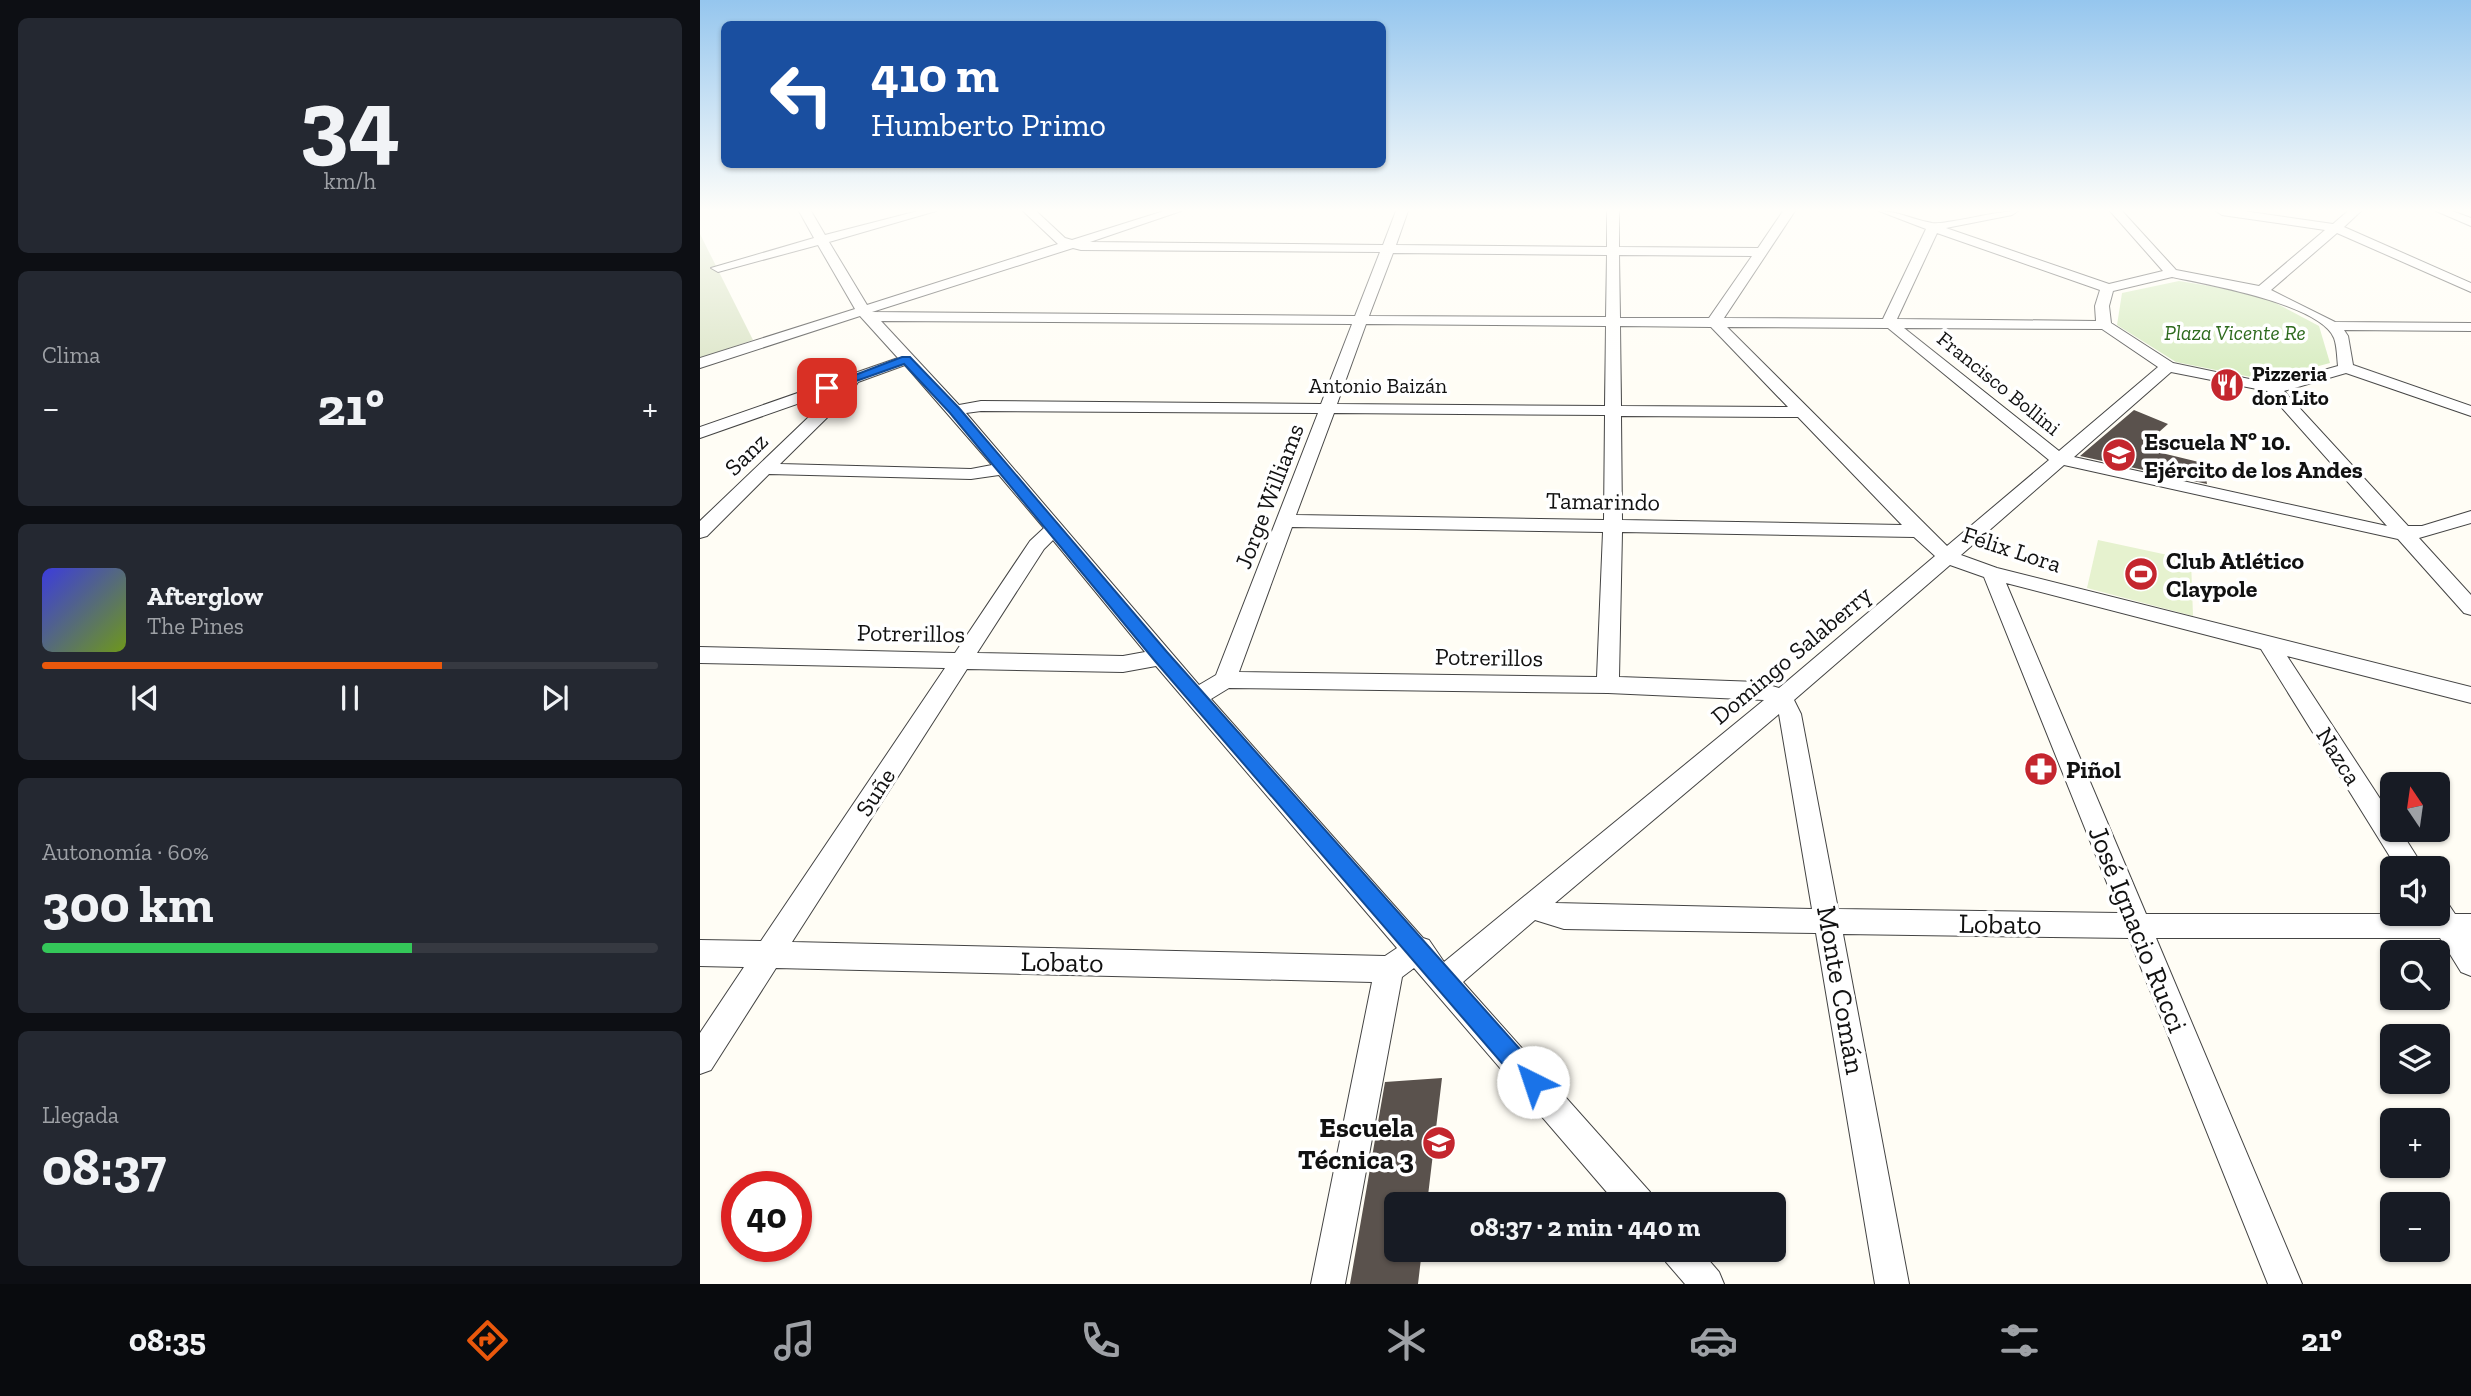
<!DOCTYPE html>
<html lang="es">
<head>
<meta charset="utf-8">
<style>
  :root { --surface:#171b24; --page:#242831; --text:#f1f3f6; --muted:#9ea1a6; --line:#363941; --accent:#ea580c }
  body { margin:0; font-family:"Zilla Slab",serif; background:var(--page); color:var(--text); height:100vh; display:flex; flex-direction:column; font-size:26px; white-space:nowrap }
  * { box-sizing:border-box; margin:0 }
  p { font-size:23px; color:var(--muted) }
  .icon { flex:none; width:38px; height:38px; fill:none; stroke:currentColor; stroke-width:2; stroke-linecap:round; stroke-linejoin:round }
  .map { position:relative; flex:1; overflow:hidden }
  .side { display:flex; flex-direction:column; gap:18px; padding:18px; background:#0d0f14; width:700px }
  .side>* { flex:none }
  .guide { position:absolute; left:21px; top:21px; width:665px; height:147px; border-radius:10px; box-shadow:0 2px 5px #0004; background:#1a4fa0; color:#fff; overflow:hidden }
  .needle { width:46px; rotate:347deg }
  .fabs { position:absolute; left:1680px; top:772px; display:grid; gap:14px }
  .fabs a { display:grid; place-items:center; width:70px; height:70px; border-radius:10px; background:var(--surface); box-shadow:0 2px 5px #0004; font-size:35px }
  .speed { position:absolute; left:21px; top:1171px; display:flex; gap:14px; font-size:35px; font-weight:700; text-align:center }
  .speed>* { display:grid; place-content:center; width:91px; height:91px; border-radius:50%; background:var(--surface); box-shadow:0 2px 5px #0004; line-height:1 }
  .speed .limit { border:10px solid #d22; background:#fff; color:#111 }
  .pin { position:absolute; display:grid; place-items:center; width:60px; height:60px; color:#fff; margin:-30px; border-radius:14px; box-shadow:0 4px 10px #0006 }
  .me { position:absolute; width:77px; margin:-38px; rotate:319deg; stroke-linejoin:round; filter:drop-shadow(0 0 5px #0008) }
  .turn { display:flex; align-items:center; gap:24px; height:147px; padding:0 35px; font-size:32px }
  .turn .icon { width:91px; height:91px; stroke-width:2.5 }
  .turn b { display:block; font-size:49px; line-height:60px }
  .big { font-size:52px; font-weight:800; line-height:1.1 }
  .side .tile { flex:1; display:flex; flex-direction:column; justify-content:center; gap:10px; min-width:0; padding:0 24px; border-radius:10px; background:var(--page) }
  .side .dial { align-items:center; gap:0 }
  .dial b { font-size:91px; line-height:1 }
  .song { display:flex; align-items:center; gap:21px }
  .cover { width:84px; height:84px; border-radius:10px; background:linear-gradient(135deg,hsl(240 70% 55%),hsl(80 70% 35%)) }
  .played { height:7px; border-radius:4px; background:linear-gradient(90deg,var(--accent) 65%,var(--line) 65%) }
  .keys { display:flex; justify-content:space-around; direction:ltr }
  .heat { display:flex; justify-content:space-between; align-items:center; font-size:38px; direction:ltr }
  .charge { height:10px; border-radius:5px; background:linear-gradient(90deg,#34c759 60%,var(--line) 0) }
  .trip { position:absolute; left:684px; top:1192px; width:402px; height:70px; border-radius:10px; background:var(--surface); box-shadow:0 2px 5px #0004; font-weight:800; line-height:70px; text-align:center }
  .menu { display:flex; height:112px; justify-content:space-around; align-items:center; background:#090b0e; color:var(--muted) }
  .menu .icon { width:49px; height:49px }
  .menu .on { color:var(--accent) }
  .menu b { font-size:32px; color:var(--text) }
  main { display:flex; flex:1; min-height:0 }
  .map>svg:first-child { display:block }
  .green { fill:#d5ebbd }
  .cemetery { fill:#d9e3c4 }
  .pitch { fill:#e6f2cf }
  .building { fill:#5a524d }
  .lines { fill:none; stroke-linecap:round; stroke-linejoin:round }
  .minor-casing { stroke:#444; stroke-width:2 }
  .minor { fill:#fff; fill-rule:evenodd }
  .route { fill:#1a73e8; stroke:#114b97; stroke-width:2 }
  .labels { text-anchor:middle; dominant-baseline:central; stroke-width:7; stroke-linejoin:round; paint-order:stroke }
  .far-park-label { font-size:21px; font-style:italic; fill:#2f6b1f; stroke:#fff }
  .far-poi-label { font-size:21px; font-weight:bold; fill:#111; stroke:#fff; text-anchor:start }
  .far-street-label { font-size:21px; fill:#111; stroke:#fff }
  .poi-label { font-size:24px; font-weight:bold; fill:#111; stroke:#fff; text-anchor:start }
  .street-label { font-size:24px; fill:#111; stroke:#fff }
  .near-street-label { font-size:28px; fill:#111; stroke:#fff }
  .near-poi-label { font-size:28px; font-weight:bold; fill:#111; stroke:#fff; text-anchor:end }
</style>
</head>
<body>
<main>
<section class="side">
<div class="tile dial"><b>34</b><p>km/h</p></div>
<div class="tile"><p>Clima</p>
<div class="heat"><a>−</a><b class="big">21°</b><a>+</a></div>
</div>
<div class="tile">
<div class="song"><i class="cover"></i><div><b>Afterglow</b><p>The Pines</p></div></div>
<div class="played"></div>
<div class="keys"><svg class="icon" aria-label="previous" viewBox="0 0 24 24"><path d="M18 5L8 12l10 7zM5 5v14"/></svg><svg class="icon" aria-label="pause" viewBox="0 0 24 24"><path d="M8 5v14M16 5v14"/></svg><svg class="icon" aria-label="next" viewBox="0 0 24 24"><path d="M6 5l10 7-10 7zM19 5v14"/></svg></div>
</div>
<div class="tile"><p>Autonomía · 60%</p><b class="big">300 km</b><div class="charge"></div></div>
<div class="tile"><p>Llegada</p><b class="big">08:37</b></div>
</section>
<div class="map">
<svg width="1771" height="1284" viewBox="0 0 1771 1284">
  <rect width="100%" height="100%" fill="#fffdf5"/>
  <polygon class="green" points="1479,281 1559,294 1619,326 1630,363 1566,380 1476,362 1417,325 1422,293"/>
  <polygon class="cemetery" points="0,234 53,340 0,358"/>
  <polygon class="pitch" points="1398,540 1491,560 1493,616 1387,588"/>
  <g class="building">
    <polygon points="1434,410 1468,424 1441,448 1503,463 1507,484 1380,456"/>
    <polygon points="742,1078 727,1204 696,1204 696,1250 722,1250 718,1284 650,1284 685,1082"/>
  </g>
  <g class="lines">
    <g class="minor-casing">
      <g id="minor">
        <path d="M99 211H111L125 235 218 211H236L129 242 167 305 358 244 323 211H336L365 238 372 240 464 211H481L390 242 683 245 696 211H708L696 245 907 247V211H919V247L1058 248 1083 211H1095L1024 318 1183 319 1226 229 1179 211C1199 211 1213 220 1232 223 1247 225 1294 211 1318 211L1312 215 1246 228 1409 284 1463 271 1410 211H1422L1476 270 1559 286 1625 230 1522 215 1516 211H1543L1633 224 1648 211H1661L1644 227 1771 283V292L1637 233 1571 290 1635 322 1771 323V331L1644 330 1648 336 1653 365 1771 406V416L1646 373 1584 391 1708 526H1722L1771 511V523L1719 538 1771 595V615L1764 613 1698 539 1364 465 1261 555 1297 568 1771 687V703L1587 656 1692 817V830H1700L1724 868H1697L1561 649 1306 583 1446 914H1738V899L1747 902 1755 914H1771V976L1761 972 1740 938H1456L1602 1284H1568L1429 938 1143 934 1209 1284H1175L1116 933 864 929 835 920 763 982 950 1192 954 1204H917L714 968 702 977 645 1284H611L672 982 76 968 11 1070 0 1074V1033L44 967 0 966V940L61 941 245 668 0 663V647L255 653 330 541 344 528 299 475 271 479 69 474 7 536 0 538V521L137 390 0 438V427L198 358 160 316 0 368V358L155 309 118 245 18 272 11 268 114 238ZM1237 233 1400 290 1395 306 1396 321 1197 319ZM373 248 381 250 680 252 655 316 172 312ZM693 253 907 255 906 317 669 316ZM919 255 1052 256 1009 318H920ZM1472 277C1506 284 1620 304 1634 338 1637 346 1637 357 1638 366L1581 382 1559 381 1473 363 1411 323 1409 306 1413 291ZM181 321 652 324 621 404 281 401 259 405ZM666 324 906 326 905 406 637 404ZM920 326 1011 327 1088 407 921 406ZM1027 327 1188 328 1349 460 1247 546ZM1204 328 1402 329 1458 367 1359 451ZM205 365 292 465 271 469 80 464 150 395 158 382ZM1471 372 1567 391 1687 526 1374 457ZM281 411 618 413 516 675 499 685 266 413ZM634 413 905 415 904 520 596 515ZM921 416 1098 417 1202 525 922 520ZM592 527 903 532 897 677 539 672ZM922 532 1214 537 1235 556 1079 688 1058 682 919 677ZM353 540 445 652 423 656 277 653 344 549ZM1250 565 1284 577 1419 913 1138 909 1101 714 1094 700ZM456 666 697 948 685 956 92 942 267 669 423 672ZM529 688 908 693 1064 700 744 962 729 940 723 938 511 699ZM1079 714 1112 909 855 903Z"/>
        <polygon points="1736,211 1752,211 1771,218 1771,226"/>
        <polygon points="961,1250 1000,1250 1019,1272 1024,1284 985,1284 966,1262"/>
      </g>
    </g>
    <use href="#minor" class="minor"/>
  </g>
  <linearGradient id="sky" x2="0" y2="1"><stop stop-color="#95c6ee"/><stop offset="0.54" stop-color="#fffefa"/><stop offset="1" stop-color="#fffefa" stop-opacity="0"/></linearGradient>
  <rect width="1771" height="390" fill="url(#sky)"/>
  <polygon class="route" points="202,357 210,357 259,408 467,652 841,1073 844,1082 841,1090 833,1093 825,1090 455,661 250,413 204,364 131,390 121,388"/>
  <defs>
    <g id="restaurant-disc" transform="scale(1.75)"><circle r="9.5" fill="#c4262e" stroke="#fff"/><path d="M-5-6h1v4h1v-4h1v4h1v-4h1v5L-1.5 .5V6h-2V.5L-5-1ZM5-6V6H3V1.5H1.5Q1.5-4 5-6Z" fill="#fff"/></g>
    <g id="school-disc" transform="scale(1.75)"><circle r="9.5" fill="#c4262e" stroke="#fff"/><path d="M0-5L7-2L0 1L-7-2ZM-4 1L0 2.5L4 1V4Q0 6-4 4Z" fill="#fff"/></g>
    <g id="stadium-disc" transform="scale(1.75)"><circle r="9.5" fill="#c4262e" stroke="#fff"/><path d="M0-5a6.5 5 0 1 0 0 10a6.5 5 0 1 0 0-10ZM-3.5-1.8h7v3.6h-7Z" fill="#fff"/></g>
    <g id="pharmacy-disc" transform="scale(1.75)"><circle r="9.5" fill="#c4262e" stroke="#fff"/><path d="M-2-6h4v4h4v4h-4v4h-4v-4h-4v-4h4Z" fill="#fff"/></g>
  </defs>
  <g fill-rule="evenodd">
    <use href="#restaurant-disc" x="1527" y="385"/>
    <use href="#school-disc" x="1419" y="455"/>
    <use href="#stadium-disc" x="1441" y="574"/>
    <use href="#pharmacy-disc" x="1341" y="769"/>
    <use href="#school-disc" x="739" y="1143"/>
  </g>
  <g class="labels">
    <g class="far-park-label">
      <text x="1535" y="332">Plaza Vicente Re</text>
    </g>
    <g class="far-poi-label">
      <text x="1552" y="373">Pizzeria<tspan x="1552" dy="24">don Lito</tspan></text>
    </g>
    <g class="far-street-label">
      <text transform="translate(1299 383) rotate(39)">Francisco Bollini</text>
      <text x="678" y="385">Antonio Baizán</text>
    </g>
    <g class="poi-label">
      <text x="1444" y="441">Escuela Nº 10.<tspan x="1444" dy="28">Ejército de los Andes</tspan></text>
      <text x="1466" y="560">Club Atlético<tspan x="1466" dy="28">Claypole</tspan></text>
      <text x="1366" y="769">Piñol</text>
    </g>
    <g class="street-label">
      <text transform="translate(46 454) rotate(-44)">Sanz</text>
      <text transform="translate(569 496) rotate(-69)">Jorge Williams</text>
      <text transform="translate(903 501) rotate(1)">Tamarindo</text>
      <text transform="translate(1312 549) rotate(18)">Félix Lora</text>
      <text transform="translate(211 633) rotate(1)">Potrerillos</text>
      <text transform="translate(1091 655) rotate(-40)">Domingo Salaberry</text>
      <text transform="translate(789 657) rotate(1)">Potrerillos</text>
      <text transform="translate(1639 756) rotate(58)">Nazca</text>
      <text transform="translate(175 792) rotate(-57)">Suñe</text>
    </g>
    <g class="near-street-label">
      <text transform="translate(1300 924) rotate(1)">Lobato</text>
      <text transform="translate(1438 929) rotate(68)">José Ignacio Rucci</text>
      <text transform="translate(362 962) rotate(1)">Lobato</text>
      <text transform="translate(1141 990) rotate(80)">Monte Comán</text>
    </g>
    <g class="near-poi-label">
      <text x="714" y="1127">Escuela<tspan x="714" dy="32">Técnica 3</tspan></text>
    </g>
  </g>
</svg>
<div class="fabs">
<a><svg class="needle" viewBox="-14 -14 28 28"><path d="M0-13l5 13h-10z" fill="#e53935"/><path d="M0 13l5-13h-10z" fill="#9ea1a6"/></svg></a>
<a><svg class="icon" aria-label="sound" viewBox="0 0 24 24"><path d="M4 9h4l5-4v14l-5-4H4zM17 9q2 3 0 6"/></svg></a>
<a><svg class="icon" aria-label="search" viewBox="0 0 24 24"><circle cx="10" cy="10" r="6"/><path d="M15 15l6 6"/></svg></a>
<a><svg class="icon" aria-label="layers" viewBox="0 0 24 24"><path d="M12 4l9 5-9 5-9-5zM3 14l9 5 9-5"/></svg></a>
<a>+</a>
<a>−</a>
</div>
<div class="speed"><div class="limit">40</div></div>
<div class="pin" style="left:127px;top:388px;background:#d93025"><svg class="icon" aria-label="arrive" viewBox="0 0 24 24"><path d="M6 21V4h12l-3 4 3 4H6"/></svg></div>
<svg class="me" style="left:833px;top:1082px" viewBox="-20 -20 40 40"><circle r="19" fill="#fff"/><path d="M0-13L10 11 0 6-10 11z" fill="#1a73e8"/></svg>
<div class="trip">08:37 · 2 min · 440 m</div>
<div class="guide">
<div class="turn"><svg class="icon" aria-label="left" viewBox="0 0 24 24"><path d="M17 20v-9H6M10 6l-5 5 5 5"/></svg><div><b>410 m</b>Humberto Primo</div></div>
</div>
</div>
</main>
<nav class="menu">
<b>08:35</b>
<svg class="icon on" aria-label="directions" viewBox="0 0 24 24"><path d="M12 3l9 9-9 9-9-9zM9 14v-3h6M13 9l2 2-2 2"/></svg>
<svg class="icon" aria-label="music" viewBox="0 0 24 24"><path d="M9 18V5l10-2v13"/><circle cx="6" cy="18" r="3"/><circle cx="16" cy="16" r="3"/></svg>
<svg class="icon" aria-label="phone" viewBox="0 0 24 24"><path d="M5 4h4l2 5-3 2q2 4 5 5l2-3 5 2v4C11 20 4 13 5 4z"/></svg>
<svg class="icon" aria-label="climate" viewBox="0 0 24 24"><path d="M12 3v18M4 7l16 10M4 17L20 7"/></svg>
<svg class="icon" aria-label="car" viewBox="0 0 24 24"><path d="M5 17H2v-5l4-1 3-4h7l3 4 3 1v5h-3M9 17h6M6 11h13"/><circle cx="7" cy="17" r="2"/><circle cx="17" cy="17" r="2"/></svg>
<svg class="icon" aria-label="filters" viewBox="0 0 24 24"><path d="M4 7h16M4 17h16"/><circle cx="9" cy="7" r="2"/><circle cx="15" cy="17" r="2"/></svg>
<b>21°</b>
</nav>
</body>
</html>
